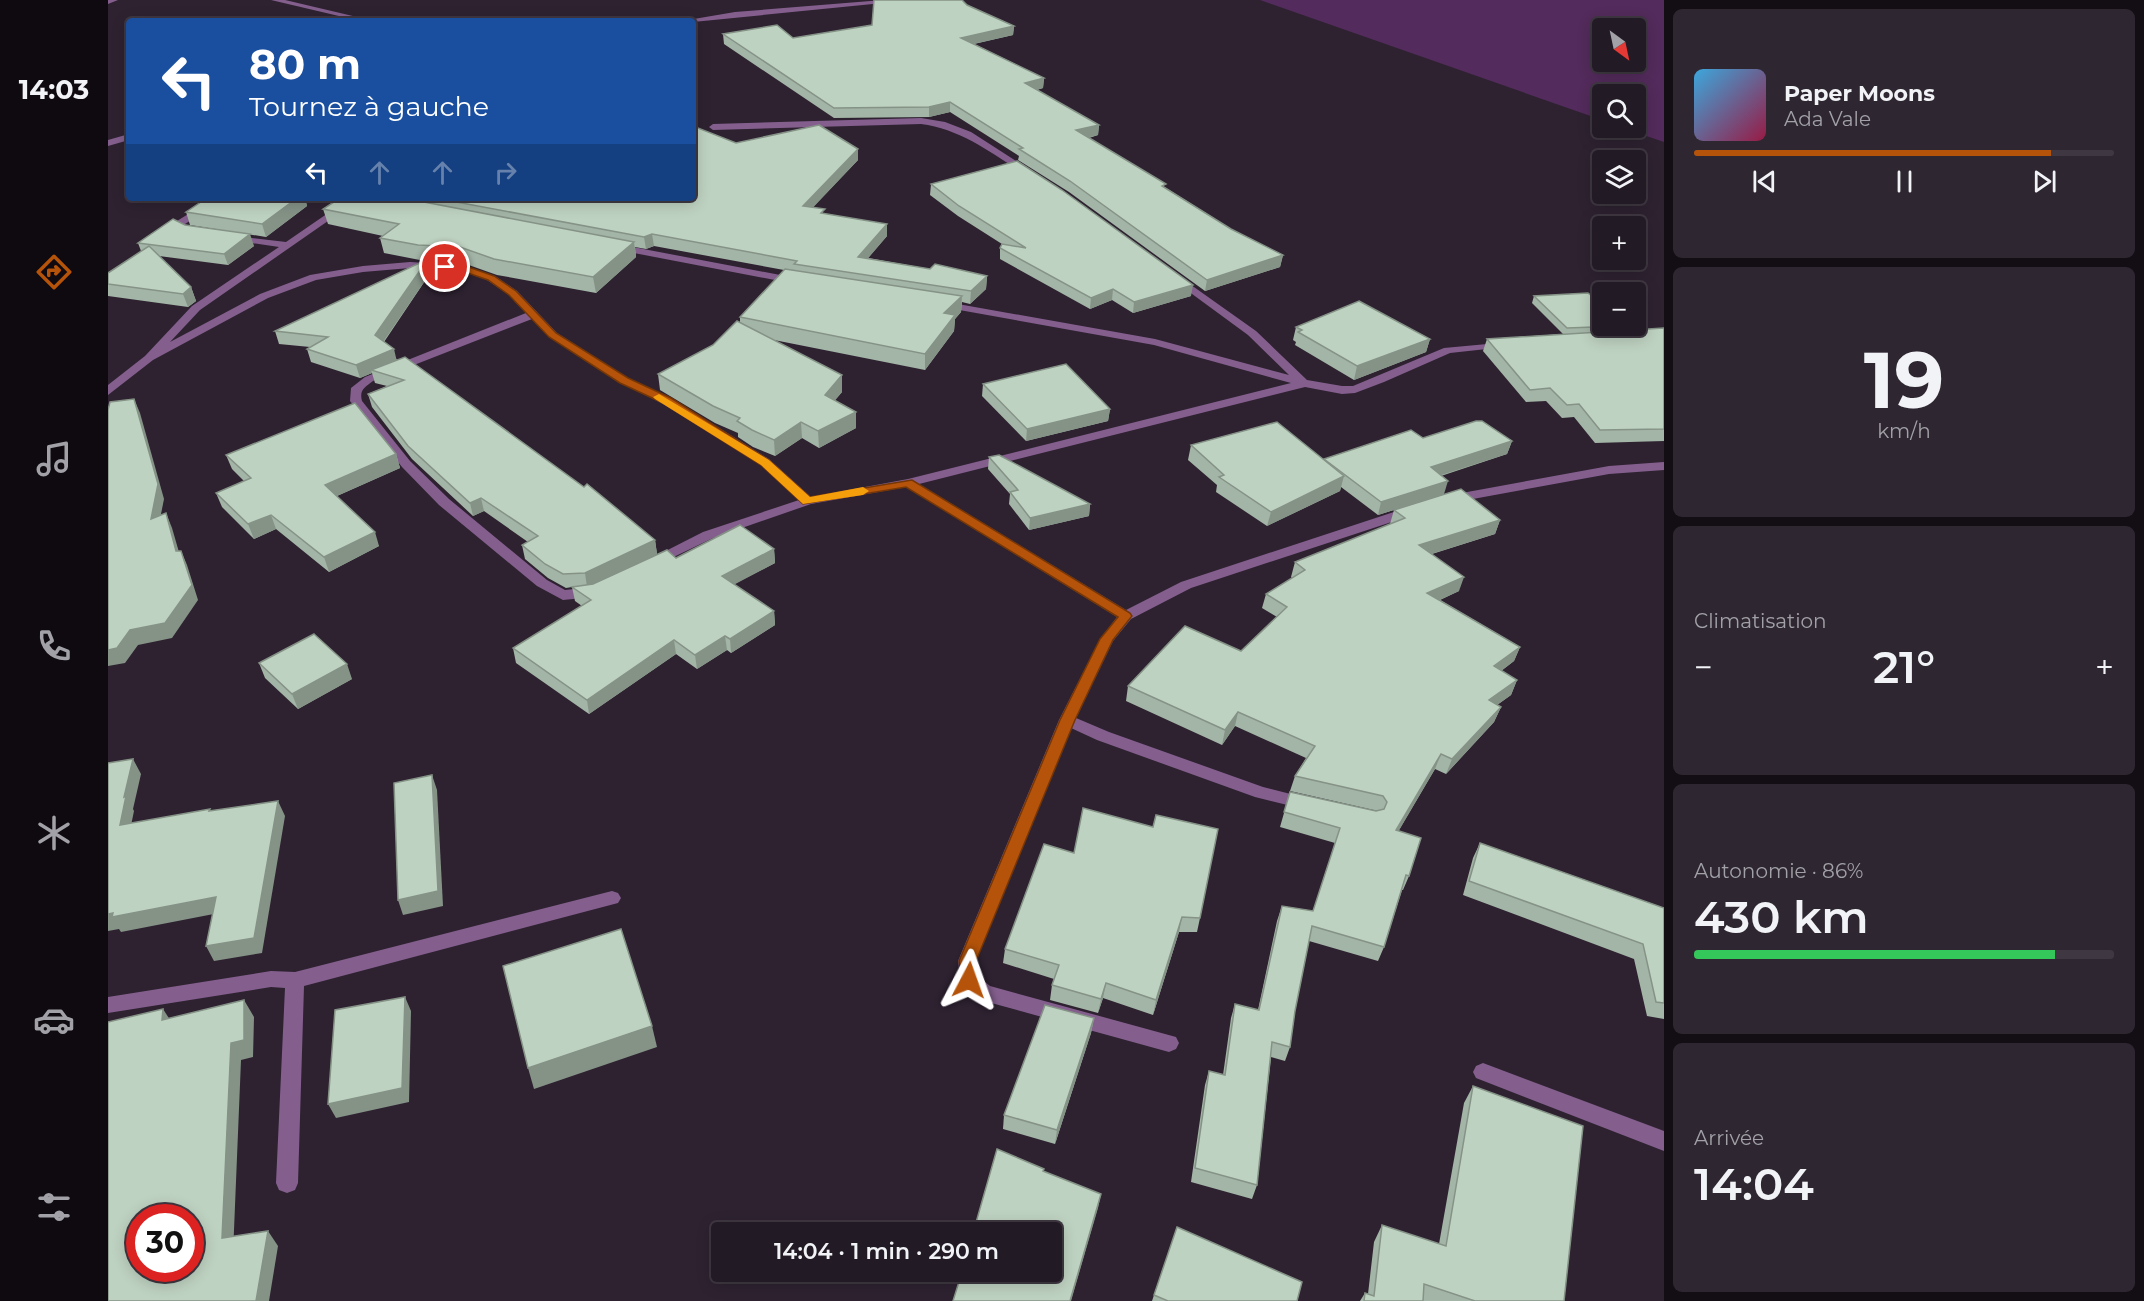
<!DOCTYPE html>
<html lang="fr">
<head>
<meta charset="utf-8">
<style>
  :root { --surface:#221a25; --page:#2e2732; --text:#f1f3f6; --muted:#a2a1a7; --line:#3f3842; --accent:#b45309 }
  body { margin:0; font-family:Montserrat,sans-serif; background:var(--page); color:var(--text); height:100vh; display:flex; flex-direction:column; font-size:22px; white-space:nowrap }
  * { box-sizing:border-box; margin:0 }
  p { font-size:20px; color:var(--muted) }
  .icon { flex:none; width:33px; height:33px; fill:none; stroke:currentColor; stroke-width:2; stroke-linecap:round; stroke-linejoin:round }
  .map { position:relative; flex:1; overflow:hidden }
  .side { display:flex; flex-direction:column; gap:9px; padding:9px; background:#130e14; width:480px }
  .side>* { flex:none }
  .top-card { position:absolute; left:18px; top:18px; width:570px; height:183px; border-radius:6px; box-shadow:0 3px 15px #0003,0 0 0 2px var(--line); background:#1a4fa0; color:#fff; overflow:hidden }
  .needle { width:39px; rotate:147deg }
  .fabs { position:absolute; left:1484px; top:18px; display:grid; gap:12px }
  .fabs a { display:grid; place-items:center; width:54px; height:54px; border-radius:6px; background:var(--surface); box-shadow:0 3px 15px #0003,0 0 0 2px var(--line); font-size:30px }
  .speed { position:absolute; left:18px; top:1204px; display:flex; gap:12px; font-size:30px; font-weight:700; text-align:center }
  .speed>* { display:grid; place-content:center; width:78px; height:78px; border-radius:50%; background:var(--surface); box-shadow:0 3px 15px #0003,0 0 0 2px var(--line); line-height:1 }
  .speed .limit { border:9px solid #d22; background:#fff; color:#111 }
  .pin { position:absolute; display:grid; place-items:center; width:51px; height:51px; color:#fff; margin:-26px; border:3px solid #fff; border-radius:50%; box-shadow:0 2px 6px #0007 }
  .me { position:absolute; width:66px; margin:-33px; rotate:4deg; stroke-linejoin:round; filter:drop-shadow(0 0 4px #0008) }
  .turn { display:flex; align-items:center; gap:21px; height:126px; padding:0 24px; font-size:27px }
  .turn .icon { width:78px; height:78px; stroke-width:2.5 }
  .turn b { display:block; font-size:42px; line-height:51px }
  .lanes { display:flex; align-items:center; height:57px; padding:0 24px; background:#0003; justify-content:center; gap:30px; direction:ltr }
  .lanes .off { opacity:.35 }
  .big { font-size:45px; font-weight:600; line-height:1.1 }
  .side .card { flex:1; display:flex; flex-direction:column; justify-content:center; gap:9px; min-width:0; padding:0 21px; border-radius:9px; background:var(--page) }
  .side .dial { align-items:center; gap:0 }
  .dial b { font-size:78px; line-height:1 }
  .song { display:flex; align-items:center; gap:18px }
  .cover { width:72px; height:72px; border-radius:9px; background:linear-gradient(135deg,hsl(200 70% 55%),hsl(340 70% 35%)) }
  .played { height:6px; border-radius:3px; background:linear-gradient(90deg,var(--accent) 85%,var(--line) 85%) }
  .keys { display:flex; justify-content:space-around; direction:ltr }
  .heat { display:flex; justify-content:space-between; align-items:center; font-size:33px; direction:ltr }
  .charge { height:9px; border-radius:4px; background:linear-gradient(90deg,#34c759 86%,var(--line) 0) }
  .trip { position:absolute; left:603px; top:1222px; width:351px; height:60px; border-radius:6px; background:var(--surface); box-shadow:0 3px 15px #0003,0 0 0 2px var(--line); font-weight:600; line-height:60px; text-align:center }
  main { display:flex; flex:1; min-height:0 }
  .dock { display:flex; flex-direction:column; width:108px; justify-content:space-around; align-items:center; background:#0e0a0f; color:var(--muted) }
  .dock .icon { width:42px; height:42px }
  .dock .on { color:var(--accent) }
  .dock b { font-size:27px; color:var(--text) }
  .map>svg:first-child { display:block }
  .green { fill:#532b5c; fill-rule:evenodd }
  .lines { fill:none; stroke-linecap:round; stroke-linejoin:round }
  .minor { fill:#845f8e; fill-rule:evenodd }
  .wall { fill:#a3b5a6 }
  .shaded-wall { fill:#859387 }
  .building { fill:#bed2c1; stroke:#859387; stroke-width:1.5; fill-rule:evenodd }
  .route { fill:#b45309; stroke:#753606; stroke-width:1.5 }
  .slow { fill:#f59e0b }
</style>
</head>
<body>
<main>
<nav class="dock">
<b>14:03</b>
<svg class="icon on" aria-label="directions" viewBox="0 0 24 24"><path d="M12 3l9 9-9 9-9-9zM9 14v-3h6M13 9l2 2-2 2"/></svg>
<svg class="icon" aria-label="music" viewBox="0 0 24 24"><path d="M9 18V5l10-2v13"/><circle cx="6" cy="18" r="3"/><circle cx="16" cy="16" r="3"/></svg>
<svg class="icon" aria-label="phone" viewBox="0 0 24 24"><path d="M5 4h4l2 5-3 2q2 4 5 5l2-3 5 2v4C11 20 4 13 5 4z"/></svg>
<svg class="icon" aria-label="climate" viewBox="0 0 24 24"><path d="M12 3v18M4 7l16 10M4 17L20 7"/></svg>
<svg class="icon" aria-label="car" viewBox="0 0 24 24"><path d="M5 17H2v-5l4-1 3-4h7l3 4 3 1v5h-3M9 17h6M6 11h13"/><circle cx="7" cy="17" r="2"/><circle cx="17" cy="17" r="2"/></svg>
<svg class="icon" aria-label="filters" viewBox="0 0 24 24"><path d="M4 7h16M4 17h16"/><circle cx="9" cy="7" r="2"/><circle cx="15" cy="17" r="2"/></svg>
</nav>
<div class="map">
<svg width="1556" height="1301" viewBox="0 0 1556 1301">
  <rect width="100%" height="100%" fill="#2e2231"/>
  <path class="green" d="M1152 0H1556V142L1515 128H1527V94H1494V120ZM1494 28H1527V62H1494Z"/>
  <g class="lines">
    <g class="minor">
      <polygon points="0,0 10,0 0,4"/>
      <polygon points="163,0 177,0 266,21 252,21"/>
      <polygon points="775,0 805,0 585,22 574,21 627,12"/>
      <path d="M813 118 837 122 863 132 925 172 917 174C883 153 853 129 813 124L605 130 601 127 605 124Z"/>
      <polygon points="21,134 21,140 0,146 0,140"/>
      <polygon points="106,198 118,198 77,224 91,230 91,234 70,229 69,221"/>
      <path d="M242 198H253L92 310 62 342 152 294 202 275 255 266 302 262 355 265 387 276 409 291 449 333 520 378 563 398 661 459 703 497 800 479 1183 383 1046 345 829 306 828 304 833 301 1047 339 1181 375 1140 335 1065 280V276L1069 275 1148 331 1199 380 1234 386H1245L1336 348 1401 342V346L1397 347 1342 353 1276 382 1247 393 1234 394 1197 387 811 484 1018 610 1073 582 1298 508 1303 507 1310 511 1308 514 1083 588 1023 619 1005 641 968 718 1001 732 1155 787 1206 800 1208 804 1206 808 1200 810 1147 797 989 740 963 728 868 961 870 976 882 986 1068 1037 1071 1043 1068 1049 1061 1052 876 1001C856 994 852 980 850 961L951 720 992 639 1009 617 798 487 703 504 605 538 547 566 540 562 542 559 595 532 691 500 653 465 555 404 512 382 441 337 424 319 265 381C257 387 251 390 254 401L302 461 341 499 439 580 457 590 485 587 492 592 485 597 455 600 429 586 331 505 294 467 242 401 243 388 257 377 418 313 401 295 379 280 354 271 302 268 255 272 208 280 160 298 45 360 0 395V385L37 356 84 306 171 247 123 240 118 237 119 235 178 242Z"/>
      <polygon points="509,244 688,278 693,281 688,284 505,249 505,245"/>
      <polygon points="1556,462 1556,470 1501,474 1343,503 1336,499 1343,495 1501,466"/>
      <polygon points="504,891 510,893 513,898 510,903 196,986 190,1183 187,1190 179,1193 171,1190 168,1183 177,988 163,987 0,1013 0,997 163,971 187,972"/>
      <polygon points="1375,1063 1556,1131 1556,1151 1368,1078 1365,1072 1368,1066"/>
    </g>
  </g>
  <g class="wall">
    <polygon points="859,5 906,26 905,35 866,44 936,78 935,88 929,90 991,125 990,135 981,138 1058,188 1123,229 1175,255 1172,267 1097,291 961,192 910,160 911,156 842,112 821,117 726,118 616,44 615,34 685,38 764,25"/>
    <polygon points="628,143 750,149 750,160 705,207 717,214 779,236 760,258 822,269 879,276 878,289 862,304 854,302 853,312 847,319 846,331 817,370 666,340 734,392 727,400 748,428 711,448 694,438 667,456 645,447 630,437 630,433 607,423 552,390 550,374 605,345 632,322 632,317 676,270 546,246 538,249 527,247 528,257 488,293 389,275 355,263 320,261 323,272 276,342 289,360 547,540 549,554 485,584 568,558 666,549 667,563 626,584 666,611 667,625 623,653 619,650 589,669 568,654 481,714 408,663 405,648 474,606 467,601 464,587 458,588 440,578 417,559 414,545 420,542 376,511 365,516 304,459 264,407 260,394 279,386 267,383 264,373 252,378 203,362 199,349 202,347 171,344 167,331 317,261 276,253 272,238 275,236 220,224 215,209 232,198 585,198"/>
    <polygon points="823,184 1083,296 1025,313 1004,300 982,309 892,259 892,248 894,244 850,216 822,195"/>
    <polygon points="138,198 197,198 199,206 158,237 82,225 78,212 132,202"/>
    <polygon points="77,225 146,246 120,265 51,256 83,287 88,301 80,307 0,296 0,284 33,251 30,243"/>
    <polygon points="1426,296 1519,326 1517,331 1556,328 1556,441 1487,443 1466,417 1454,418 1438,401 1418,402 1375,351 1379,339 1455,334 1424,303"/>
    <polygon points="1188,327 1322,339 1318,352 1246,380 1187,345 1188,342 1185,340"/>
    <polygon points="875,384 1002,409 1000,421 918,441 874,396"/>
    <polygon points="1315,438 1404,441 1399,454 1333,476 1336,494 1270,515 1233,487 1232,491 1159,526 1108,492 1109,485 1080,460 1083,445 1216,460 1216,459"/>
    <polygon points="288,454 292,468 229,496 271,546 221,572 168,529 146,539 114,507 108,493 136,481 124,469 118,455"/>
    <polygon points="881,457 982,504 981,516 921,530 901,504 902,494 880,469"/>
    <polygon points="1286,510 1392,520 1387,534 1324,554 1351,591 1332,600 1412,647 1406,661 1393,671 1409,680 1403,695 1389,705 1393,707 1386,722 1338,774 1327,769 1291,830 1301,876 1295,890 1294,890 1276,947 1270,961 1201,941 1187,1011 1182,1047 1177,1061 1163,1057 1149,1185 1144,1199 1083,1182 1097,1085 1101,1071 1115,1075 1123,1018 1127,1004 1150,1010 1169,921 1174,906 1205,911 1227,843 1172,827 1182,792 1268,811 1270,811 1182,791 1187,776 1198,758 1127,726 1114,745 1018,701 1020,686 1133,651 1169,617 1154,608 1158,594 1184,578 1183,577 1187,562 1282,524"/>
    <polygon points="151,663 244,679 190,709 157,678"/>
    <polygon points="1372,843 1556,908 1556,1019 1539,1016 1526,959 1355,895 1365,858"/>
    <polygon points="936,844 1092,918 1089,932 1071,932 1045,1015 995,998 990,1013 942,1000 944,985 946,979 895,963 897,949"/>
    <polygon points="986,1018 983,1033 947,1144 895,1129 896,1115"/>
    <polygon points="1365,1086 1456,1301 1252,1301 1257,1293 1260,1294 1266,1242 1274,1225 1331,1244 1356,1103"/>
    <polygon points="1069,1227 1189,1301 1044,1301"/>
  </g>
  <g class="shaded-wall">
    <polygon points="906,26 905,35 852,47 853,38"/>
    <polygon points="936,78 935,88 916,93 917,83"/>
    <polygon points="842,102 842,112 821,117 821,107"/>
    <polygon points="991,125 990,135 967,141 968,130"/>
    <polygon points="750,149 750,160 696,217 695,206"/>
    <polygon points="189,198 197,198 199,206 158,237 154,224"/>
    <polygon points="779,224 779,236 751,269 750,257"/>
    <polygon points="142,234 146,246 120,265 116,254"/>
    <polygon points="544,234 546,246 538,249 536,237"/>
    <polygon points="526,242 528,257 488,293 485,277"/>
    <polygon points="1175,255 1172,267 1097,291 1099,280"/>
    <polygon points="320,259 323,272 271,348 267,335"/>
    <polygon points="879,276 878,289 862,304 863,291"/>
    <polygon points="1085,285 1083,296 1025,313 1026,302"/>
    <polygon points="83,287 88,301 80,307 75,294"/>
    <polygon points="1005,289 1004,300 982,309 983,298"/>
    <polygon points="854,296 853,312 847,319 846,331 817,370 817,354 836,313"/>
    <polygon points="1322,339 1318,352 1246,380 1249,366"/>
    <polygon points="286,349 289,362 263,370 264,373 252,378 248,365"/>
    <polygon points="734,375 734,392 718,411 717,395"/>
    <polygon points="26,399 32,413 56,499 49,534 43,519"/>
    <polygon points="1002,409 1000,421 918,441 919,429"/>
    <polygon points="748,412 748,428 711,448 710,431"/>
    <polygon points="693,422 694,438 667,456 666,440"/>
    <polygon points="1404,441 1399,454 1318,480 1323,467"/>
    <polygon points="288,454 292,468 222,499 217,485"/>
    <polygon points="1236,476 1232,491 1159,526 1163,512"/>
    <polygon points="1340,481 1336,494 1270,515 1273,502"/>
    <polygon points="373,498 376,511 365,516 362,503"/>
    <polygon points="982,504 981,516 921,530 922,518"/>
    <polygon points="58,513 64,528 75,566 68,551"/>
    <polygon points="163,515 168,529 146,539 140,524"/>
    <polygon points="1392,520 1387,534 1307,559 1311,545"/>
    <polygon points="267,532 271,546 221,572 216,557"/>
    <polygon points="547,540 549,554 479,587 477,573"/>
    <polygon points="666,549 667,563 616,590 614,576"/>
    <polygon points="73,551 79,565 90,600 64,638 30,645 17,663 0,666 0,650"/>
    <polygon points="1356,577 1351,591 1314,608 1319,593"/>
    <polygon points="666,611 667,625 623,653 622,639"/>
    <polygon points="617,636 619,650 589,669 587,655"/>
    <polygon points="566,640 568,654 481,714 479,700"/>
    <polygon points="1412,647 1406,661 1380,681 1386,666"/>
    <polygon points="239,664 244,679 190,709 184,694"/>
    <polygon points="1409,680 1403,695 1375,715 1381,700"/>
    <polygon points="1393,707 1386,722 1338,774 1344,759"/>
    <polygon points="1130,712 1127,726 1114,745 1117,730"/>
    <polygon points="1333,754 1327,769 1283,844 1288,830"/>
    <polygon points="25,759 33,774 25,809 26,811 20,840 12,825 16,797"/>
    <polygon points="324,775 329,790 335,906 295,915 290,900"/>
    <polygon points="170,801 177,816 154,953 106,961 98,946"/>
    <polygon points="108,897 116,912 13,932 11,929 0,931 0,914"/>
    <polygon points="1074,917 1071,932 1045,1015 1048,1000"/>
    <polygon points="998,983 995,998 990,1013 993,999"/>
    <polygon points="297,997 303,1011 301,1102 228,1118 220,1104"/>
    <polygon points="136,1000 146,1017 145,1057 133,1060 125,1254 114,1238 123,1043"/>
    <polygon points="55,1009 66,1026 54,1020"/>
    <polygon points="986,1018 983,1033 947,1144 949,1130"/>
    <polygon points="544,1026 549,1047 426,1089 420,1068"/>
    <polygon points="993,1194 990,1208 963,1301 962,1301"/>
    <polygon points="160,1231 170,1246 161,1301 148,1301"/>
  </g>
  <g class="building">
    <polygon points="766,0 854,0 859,5 906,26 853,38 936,78 917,83 991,125 968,130 1058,184 1054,186 1123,229 1175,255 1099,280 962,181 911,149 915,148 842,102 821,107 726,108 615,34 669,25 685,38 764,25"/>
    <polygon points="711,125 750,149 695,206 717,209 713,213 779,224 750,257 822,269 827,264 879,276 863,291 686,264 689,261 544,234 536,237 327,198 585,198 585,126 628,143"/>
    <polygon points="909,161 954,190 1085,285 1026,302 1005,289 983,298 892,248 894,244 918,248 851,206 823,184"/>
    <polygon points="99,198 132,202 138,198 189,198 154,224 78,212"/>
    <polygon points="232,198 295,198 526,242 485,277 386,259 352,247 310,245 272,238 291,224 215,209"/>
    <polygon points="65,219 77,225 142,234 116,254 30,243"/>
    <polygon points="41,246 83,287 75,294 0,284 0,273"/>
    <polygon points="320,259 267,335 286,349 248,365 199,349 220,337 167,331"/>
    <polygon points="677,269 854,296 836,313 847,315 817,354 632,317"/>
    <polygon points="1480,293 1494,304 1494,326 1513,326 1459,328 1426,296"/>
    <polygon points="1251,301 1322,339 1249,366 1190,332 1194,330 1188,327"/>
    <polygon points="629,321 734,375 717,395 748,412 710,431 693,422 666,440 644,430 629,421 632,418 605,406 550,374 605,345"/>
    <polygon points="1556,328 1556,429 1492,430 1471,404 1459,405 1442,388 1422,390 1379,339"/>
    <polygon points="297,357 476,487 479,484 547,540 477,573 455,574 437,564 414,545 430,536 373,498 362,503 300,446 260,394 296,380 263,370"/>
    <polygon points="958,364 1002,409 919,429 875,384"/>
    <polygon points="26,399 50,484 43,519 58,513 68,551 73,551 84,585 57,623 22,630 9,648 0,650 0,410 2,402"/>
    <polygon points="247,403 288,454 217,485 267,532 216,557 163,515 140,524 108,493 143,478 118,455"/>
    <polygon points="1368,421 1374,421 1404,441 1323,467 1340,481 1273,502 1216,459 1303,430 1315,438"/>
    <polygon points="1169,422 1236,476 1163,512 1111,477 1116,475 1083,445"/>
    <polygon points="891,455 982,504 922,518 902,492 910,490 881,457"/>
    <polygon points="1353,489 1392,520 1311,545 1356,577 1319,593 1412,647 1386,666 1409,680 1381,700 1393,707 1344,759 1333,754 1288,830 1313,838 1301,876 1298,875 1276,947 1204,926 1187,1011 1182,1047 1164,1042 1149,1185 1087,1168 1101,1071 1117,1075 1127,1004 1151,1010 1174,906 1205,911 1232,828 1176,812 1182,792 1268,811 1276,809 1279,802 1275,796 1187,776 1207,746 1130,712 1117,730 1020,686 1077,626 1133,651 1179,607 1158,594 1197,570 1187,562 1297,518 1286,510"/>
    <polygon points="632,525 666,549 614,576 666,611 622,639 617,636 587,655 566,640 479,700 405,648 483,600 464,587 485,584 559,550 568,558"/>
    <polygon points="206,634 239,664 184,694 151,663"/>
    <polygon points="25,759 16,797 18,796 12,825 102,809 101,811 170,801 146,938 98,946 108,897 4,917 5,913 0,914 0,763"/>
    <polygon points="324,775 330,891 290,900 286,783"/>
    <polygon points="975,808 1045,827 1048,815 1110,829 1092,918 1074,917 1048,1000 998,983 993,999 944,985 951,965 897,949 936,844 966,853"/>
    <polygon points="1372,843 1556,908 1556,1003 1548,1002 1535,944 1361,881"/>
    <polygon points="513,929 544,1026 420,1068 395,966"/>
    <polygon points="297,997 294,1088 220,1104 227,1010"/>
    <path d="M136 1000V1040L123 1043 114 1238 160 1231 148 1301H0V1022L55 1009 54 1020ZM32 1218H82V1269H32Z"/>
    <polygon points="937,1005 986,1018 949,1130 896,1115"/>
    <polygon points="1365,1086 1475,1126 1456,1301 1367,1301 1316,1284 1315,1301 1256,1301 1257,1293 1266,1296 1274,1225 1338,1246"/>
    <polygon points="889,1149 936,1169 935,1171 993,1194 962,1301 845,1301 854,1272 944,1272 944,1233 865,1233"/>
    <polygon points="1069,1227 1194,1282 1189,1301 1060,1301 1046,1295"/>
  </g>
  <polygon class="route" points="337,264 355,265 386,276 408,291 448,333 520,378 563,398 661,460 702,497 804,480 1022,613 1024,616 1005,640 967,720 868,961 870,980 868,985 861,987 855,985 851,961 952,720 992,639 1010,617 798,487 695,504 653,465 555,403 512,383 441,337 401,295 380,280 354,271 334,269 332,267"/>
  <polygon class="slow" points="551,394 661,460 702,497 755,487 761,491 755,495 695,504 653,465 547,399 545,397"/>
</svg>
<div class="fabs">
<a><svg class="needle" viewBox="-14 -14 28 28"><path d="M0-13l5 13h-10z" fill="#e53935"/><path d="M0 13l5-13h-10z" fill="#a2a1a7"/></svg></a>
<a><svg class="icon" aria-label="search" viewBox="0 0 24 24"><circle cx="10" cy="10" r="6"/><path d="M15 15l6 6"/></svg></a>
<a><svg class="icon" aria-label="layers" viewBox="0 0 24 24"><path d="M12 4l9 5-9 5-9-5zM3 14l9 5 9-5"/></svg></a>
<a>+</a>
<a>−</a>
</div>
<div class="speed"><div class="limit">30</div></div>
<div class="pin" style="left:337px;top:267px;background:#d93025"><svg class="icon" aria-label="arrive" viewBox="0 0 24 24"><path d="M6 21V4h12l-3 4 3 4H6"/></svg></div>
<svg class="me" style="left:861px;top:980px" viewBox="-20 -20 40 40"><path d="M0-17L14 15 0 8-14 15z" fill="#b45309" stroke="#fff" stroke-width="4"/></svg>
<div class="trip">14:04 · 1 min · 290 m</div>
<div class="top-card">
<div class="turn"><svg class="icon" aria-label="left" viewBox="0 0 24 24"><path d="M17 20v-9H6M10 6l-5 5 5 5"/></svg><div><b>80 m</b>Tournez à gauche</div></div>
<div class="lanes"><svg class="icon" aria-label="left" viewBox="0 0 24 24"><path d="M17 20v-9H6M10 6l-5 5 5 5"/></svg><svg class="icon off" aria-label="ahead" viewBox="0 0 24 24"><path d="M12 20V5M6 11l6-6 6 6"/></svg><svg class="icon off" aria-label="ahead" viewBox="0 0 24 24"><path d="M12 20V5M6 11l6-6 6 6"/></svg><svg class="icon off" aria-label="right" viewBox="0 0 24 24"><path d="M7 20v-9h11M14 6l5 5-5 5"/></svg></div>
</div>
</div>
<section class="side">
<div class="card">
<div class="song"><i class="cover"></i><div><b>Paper Moons</b><p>Ada Vale</p></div></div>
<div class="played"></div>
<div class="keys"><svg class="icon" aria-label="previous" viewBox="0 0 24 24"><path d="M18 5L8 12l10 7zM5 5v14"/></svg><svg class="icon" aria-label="pause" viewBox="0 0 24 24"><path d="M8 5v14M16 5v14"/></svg><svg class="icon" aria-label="next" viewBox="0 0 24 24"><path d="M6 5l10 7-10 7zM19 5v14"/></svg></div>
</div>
<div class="card dial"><b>19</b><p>km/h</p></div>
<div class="card"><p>Climatisation</p>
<div class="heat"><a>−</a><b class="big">21°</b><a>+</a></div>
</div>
<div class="card"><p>Autonomie · 86%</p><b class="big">430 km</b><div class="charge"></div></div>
<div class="card"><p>Arrivée</p><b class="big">14:04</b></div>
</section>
</main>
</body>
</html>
